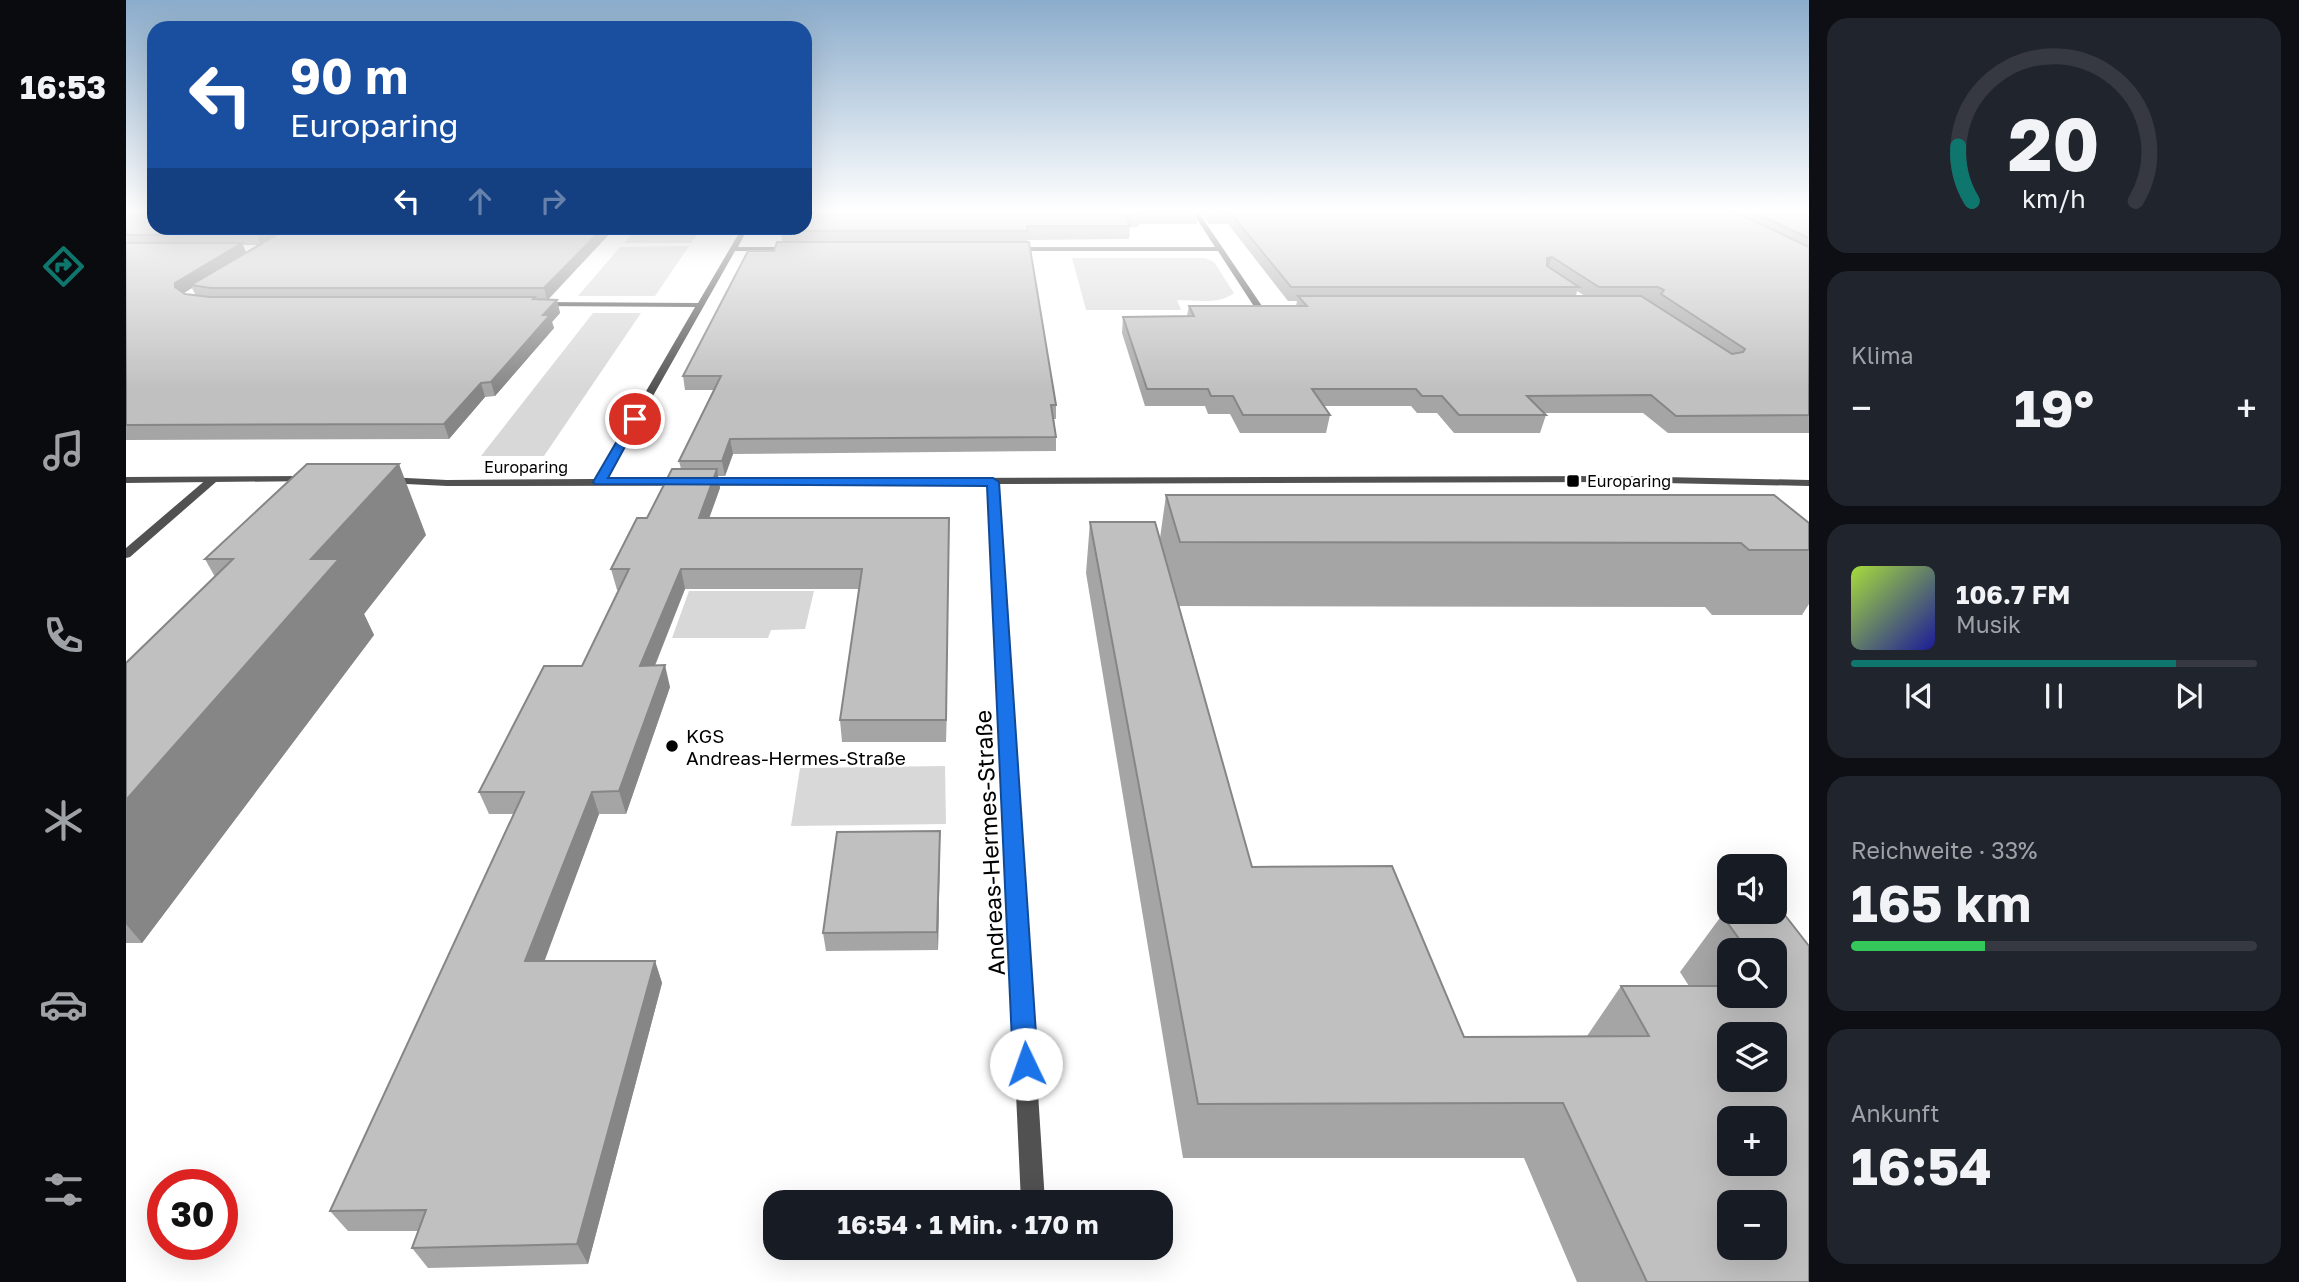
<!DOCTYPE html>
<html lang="de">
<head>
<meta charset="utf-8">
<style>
  :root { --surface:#171b24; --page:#20242c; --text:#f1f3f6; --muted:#9ea1a6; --line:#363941; --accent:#0f766e }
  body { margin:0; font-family:"Golos Text",sans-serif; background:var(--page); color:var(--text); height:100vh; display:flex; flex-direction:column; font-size:26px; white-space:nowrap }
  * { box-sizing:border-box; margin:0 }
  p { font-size:23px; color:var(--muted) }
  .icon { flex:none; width:38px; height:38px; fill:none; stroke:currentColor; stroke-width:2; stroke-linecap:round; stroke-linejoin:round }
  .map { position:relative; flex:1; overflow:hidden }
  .sheet { display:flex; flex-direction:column; gap:18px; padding:18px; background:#0d0f14; width:490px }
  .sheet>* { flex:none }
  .guide { position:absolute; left:21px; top:21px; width:665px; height:214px; border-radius:21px; box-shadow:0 7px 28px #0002; background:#1a4fa0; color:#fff; overflow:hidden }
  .controls { position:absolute; left:1591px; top:854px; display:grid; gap:14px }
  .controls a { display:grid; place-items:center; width:70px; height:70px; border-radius:14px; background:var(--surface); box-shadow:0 7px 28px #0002; font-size:35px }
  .speed { position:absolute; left:21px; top:1169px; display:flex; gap:14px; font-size:35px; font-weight:700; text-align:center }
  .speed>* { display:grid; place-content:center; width:91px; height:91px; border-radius:50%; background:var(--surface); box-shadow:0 7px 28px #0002; line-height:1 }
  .speed .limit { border:10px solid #d22; background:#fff; color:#111 }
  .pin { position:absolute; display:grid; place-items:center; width:60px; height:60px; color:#fff; margin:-30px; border:4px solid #fff; border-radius:50%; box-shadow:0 2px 7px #0007 }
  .me { position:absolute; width:77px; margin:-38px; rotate:357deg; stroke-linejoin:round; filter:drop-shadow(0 0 5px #0008) }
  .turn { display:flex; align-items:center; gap:24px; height:147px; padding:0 28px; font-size:32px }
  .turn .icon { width:91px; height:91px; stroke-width:2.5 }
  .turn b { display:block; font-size:49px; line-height:60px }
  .lanes { display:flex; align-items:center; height:66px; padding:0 28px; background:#0003; justify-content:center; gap:35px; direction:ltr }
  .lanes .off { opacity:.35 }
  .big { font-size:52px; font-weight:700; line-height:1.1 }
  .sheet .card { flex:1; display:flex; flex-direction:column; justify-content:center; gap:10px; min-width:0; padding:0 24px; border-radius:21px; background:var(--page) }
  .sheet .dial { align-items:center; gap:0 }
  .dial svg { height:182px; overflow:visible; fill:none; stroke:var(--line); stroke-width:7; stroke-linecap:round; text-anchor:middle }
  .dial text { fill:var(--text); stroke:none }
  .song { display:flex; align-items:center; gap:21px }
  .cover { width:84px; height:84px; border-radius:10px; background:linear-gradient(135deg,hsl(80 70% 55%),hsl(240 70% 35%)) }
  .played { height:7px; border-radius:4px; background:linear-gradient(90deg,var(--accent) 80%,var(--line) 80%) }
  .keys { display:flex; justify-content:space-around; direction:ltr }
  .heat { display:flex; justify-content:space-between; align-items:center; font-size:38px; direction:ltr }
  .charge { height:10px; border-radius:5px; background:linear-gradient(90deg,#34c759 33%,var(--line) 0) }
  .trip { position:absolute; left:637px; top:1190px; width:410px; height:70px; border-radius:21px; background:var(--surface); box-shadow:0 7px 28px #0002; font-weight:700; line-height:70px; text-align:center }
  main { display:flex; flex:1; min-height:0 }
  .menu { display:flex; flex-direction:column; width:126px; justify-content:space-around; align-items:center; background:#090b0e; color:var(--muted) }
  .menu .icon { width:49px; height:49px }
  .menu .active { color:var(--accent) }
  .menu b { font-size:32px; color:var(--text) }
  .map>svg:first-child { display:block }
  .green { fill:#d8d8d8 }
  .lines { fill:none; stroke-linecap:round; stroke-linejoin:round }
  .service { fill:#515151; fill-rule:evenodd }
  .minor { fill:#515151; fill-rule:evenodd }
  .wall { fill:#a5a5a5; fill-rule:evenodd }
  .shaded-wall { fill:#868686 }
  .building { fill:#c0c0c0; stroke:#868686; stroke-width:2; fill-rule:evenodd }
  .route { fill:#1a73e8; stroke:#114b97; stroke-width:2 }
  .poi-dot { fill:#000; stroke:#fff; stroke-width:2.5 }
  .labels { text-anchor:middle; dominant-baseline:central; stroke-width:5; stroke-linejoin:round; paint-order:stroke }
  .far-street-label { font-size:16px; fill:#000; stroke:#fff }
  .far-poi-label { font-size:16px; fill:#000; stroke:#fff; text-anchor:start }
  .poi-label { font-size:19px; fill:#000; stroke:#fff; text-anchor:start }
  .near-street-label { font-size:23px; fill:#000; stroke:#fff }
</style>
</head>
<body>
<main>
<nav class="menu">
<b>16:53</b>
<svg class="icon active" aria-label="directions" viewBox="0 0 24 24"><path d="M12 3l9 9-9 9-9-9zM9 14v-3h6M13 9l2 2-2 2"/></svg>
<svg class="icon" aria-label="music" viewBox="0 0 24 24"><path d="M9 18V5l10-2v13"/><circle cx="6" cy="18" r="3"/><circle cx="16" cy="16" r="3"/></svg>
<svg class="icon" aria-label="phone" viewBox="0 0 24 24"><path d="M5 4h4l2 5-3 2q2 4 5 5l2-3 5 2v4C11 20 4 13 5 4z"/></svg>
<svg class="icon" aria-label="climate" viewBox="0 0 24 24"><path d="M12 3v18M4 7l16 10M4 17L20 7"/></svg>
<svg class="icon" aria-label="car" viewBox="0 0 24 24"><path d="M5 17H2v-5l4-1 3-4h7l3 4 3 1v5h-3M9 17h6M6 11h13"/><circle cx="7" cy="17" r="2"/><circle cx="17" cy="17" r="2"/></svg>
<svg class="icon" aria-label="filters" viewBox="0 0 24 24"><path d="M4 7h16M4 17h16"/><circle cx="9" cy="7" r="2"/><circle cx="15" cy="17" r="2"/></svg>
</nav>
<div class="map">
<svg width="1683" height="1282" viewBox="0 0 1683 1282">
  <rect width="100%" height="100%" fill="#fff"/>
  <g class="green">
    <polygon points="511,228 576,228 565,243 498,243"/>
    <polygon points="563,246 529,296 452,296 494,247"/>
    <path d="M946 258H1079L1088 262 1108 293C1093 305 1070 300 1051 300L1055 310H960Z"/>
    <polygon points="467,313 515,313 418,456 355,456"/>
    <polygon points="563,591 688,591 679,629 645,630 642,638 546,638"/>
    <polygon points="819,766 820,824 665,826 674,768"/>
  </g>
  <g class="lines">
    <polygon class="service" points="86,477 90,478 90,482 4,557 0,558 0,548 82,478"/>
    <g class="minor">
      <polygon points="1065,210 1071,210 1136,306 1135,308 1129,308 1092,251 885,251 881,249 885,247 1089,247"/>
      <polygon points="616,228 622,228 612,247 666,247 670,249 666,251 609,251 480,479 1489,476 1683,480 1683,486 1489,482 873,484 919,1202 895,1202 862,485 321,486 260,483 254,480 260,477 321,480 469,479 569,307 412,306 408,304 412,302 572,303"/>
      <polygon points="184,476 188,477 188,481 0,483 0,477"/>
    </g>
  </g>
  <g class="wall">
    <path d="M0 210 28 228H489L422 300H431L434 313 426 322 428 328 369 396 359 397 323 439 0 440ZM117 245H132L120 252ZM66 288 70 296 57 293Z"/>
    <polygon points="679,210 1072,211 1071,224 1013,224 1012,227 1004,227 1003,239 901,240 930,405 930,419 928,419 930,437 930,451 607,454 599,476 592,476 594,488 583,518 823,518 820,742 716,742 714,720 733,589 559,589 529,666 544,687 500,814 473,814 418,961 529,961 536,983 462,1264 302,1268 286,1248 293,1231 222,1231 204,1211 388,814 363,814 353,792 456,666 493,590 491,590 485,569 555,469 553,461 588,390 559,390 557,376 648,251 656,242 655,231"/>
    <path d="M1073 210H1683V433H1542L1517 413H1418L1420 415 1414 433H1328L1311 413H1291L1285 406H1198L1204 415 1200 433H1114L1104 414H1082L1079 406H1019L996 333 997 317 1061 316 1063 306H1170L1171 301H1162L1102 224H1083ZM1451 291 1459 296H1450Z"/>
    <path d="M1040 495 1683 523V604L1676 615H1586L1579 607 1053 606 1126 867 1338 1037 1461 1036 1495 986H1563L1554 972 1596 915 1658 914 1683 1282H1451L1398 1158H1057L960 573 964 522 1034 538ZM1603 950H1648V996H1603Z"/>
    <polygon points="300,535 238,614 248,635 16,943 0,943 0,663 89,577 79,559"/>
    <polygon points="814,831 812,950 700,951 697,933"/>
  </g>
  <g class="shaded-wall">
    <polygon points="143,228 167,228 135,245 131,234"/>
    <polygon points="477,228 489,228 421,300 418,288"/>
    <polygon points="116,243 121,255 65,285 66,288 55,295 49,287 49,283"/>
    <polygon points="1426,257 1421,271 1421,258"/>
    <polygon points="431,300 434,313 426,322 428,328 369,396 365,382 417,315"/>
    <polygon points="355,383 359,397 323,439 318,424"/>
    <polygon points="604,439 607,454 599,476 596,461"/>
    <polygon points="273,464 300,535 238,614 248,635 16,943 0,924 0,800 185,559"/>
    <polygon points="591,469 594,488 576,538 573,518"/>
    <polygon points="823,518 823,537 820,742 820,720"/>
    <polygon points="555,569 559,589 520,687 514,666"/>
    <polygon points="539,665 544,687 500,814 493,791"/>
    <polygon points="466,792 473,814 410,984 399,961"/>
    <polygon points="814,831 814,849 812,950 811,932"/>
    <polygon points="529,961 536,983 462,1264 451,1244"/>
  </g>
  <g class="building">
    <polygon points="0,210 28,210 28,228 143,228 131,234 0,235"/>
    <polygon points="679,210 1072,210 1072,211 1012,211 1014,214 999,214 1004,226 901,226 902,231 655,231 657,228 679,228"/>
    <polygon points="1085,210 1605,210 1683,247 1683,415 1550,416 1525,395 1401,396 1420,415 1333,415 1316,396 1296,396 1290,389 1186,389 1204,415 1117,415 1107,396 1085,396 1082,389 1021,389 997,317 1068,316 1063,306 1181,306 1172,296 1515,296 1606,354 1617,352 1619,349 1535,294 1538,290 1532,287 1473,287 1426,257 1421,258 1421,266 1453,287 1165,287 1103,211"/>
    <polygon points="1623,210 1683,210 1683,238"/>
    <polygon points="162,228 477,228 418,288 85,288 65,285"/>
    <polygon points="651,242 903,242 930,405 925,405 930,437 604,439 596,461 553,461 595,376 557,376 622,251 648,251"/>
    <polygon points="0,243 116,243 49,283 49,287 59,294 84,297 409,297 407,299 431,300 417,315 424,315 365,382 355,383 318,424 0,425"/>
    <polygon points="181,464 273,464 185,559 213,559 0,800 0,663 107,559 79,559"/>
    <polygon points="546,469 591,469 573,518 823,518 820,720 714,720 736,569 555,569 514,666 539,665 493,791 466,792 399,961 529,961 451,1244 286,1248 300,1210 204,1211 398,792 353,792 418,666 456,666 503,569 485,569 511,518 521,518"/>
    <polygon points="1040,495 1648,495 1683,523 1683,550 1623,550 1615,543 1054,542"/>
    <path d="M964 522H1029L1126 867 1266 866 1338 1037 1523 1036 1495 986H1603V996H1648V950H1621L1596 915 1658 914 1683 946V1282H1521L1437 1103 1072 1104ZM1603 1034H1648V1080H1603ZM1603 1118H1648V1164H1603ZM1603 1202H1648V1248H1603Z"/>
    <polygon points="814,831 811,932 697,933 711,832"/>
  </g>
  <linearGradient id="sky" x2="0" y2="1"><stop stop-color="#8baccb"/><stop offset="0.54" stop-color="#fff"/><stop offset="1" stop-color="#fff" stop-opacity="0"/></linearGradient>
  <rect width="1683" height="390" fill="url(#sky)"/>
  <polygon class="route" points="505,417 514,419 482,478 867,478 873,482 912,1064 908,1072 900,1075 891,1072 887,1064 861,486 469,484 467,482"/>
  <g class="poi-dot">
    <rect x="1440" y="474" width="14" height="14" rx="3.5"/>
    <circle cx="546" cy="746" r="7"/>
  </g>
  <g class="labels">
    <g class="far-street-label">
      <text x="400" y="467">Europaring</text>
    </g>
    <g class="far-poi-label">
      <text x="1461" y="481">Europaring</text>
    </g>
    <g class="poi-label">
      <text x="560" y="735">KGS<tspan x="560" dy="22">Andreas-Hermes-Straße</tspan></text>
    </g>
    <g class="near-street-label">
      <text transform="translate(863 843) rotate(-93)">Andreas-Hermes-Straße</text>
    </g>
  </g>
</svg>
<div class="controls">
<a><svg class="icon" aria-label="sound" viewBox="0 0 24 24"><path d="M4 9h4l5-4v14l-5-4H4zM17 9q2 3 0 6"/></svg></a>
<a><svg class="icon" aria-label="search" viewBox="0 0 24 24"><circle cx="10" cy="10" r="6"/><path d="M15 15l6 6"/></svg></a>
<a><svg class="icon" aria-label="layers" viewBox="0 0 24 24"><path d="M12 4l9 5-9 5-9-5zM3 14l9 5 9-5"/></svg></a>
<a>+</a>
<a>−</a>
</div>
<div class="speed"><div class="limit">30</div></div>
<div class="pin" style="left:509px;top:419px;background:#d93025"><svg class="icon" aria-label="arrive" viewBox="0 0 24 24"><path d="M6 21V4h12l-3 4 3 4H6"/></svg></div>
<svg class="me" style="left:900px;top:1064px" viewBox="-20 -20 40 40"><circle r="19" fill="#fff"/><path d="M0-13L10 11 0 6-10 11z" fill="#1a73e8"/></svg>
<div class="trip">16:54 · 1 Min. · 170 m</div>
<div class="guide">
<div class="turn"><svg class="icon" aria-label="left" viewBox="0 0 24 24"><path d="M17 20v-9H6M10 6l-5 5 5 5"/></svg><div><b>90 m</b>Europaring</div></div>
<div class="lanes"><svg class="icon" aria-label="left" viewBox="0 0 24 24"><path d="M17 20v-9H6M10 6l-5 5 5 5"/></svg><svg class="icon off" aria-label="ahead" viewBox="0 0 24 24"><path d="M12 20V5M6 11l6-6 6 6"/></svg><svg class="icon off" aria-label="right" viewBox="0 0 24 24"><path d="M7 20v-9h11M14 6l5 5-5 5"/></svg></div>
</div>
</div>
<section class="sheet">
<div class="card dial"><svg viewBox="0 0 100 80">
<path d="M14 69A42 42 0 1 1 86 69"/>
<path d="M14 69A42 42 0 0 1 8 45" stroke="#0f766e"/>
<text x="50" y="56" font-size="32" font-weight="700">20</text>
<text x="50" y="72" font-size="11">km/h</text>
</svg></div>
<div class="card"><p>Klima</p>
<div class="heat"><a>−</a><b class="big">19°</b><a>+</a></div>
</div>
<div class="card">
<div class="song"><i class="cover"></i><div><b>106.7 FM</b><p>Musik</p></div></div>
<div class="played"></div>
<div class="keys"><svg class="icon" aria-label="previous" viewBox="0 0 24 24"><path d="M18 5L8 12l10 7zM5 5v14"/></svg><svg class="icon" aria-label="pause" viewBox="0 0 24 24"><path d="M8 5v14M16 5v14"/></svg><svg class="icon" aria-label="next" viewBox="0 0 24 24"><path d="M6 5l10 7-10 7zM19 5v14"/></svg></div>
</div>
<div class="card"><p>Reichweite · 33%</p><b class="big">165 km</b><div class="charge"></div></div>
<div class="card"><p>Ankunft</p><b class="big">16:54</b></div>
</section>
</main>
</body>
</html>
